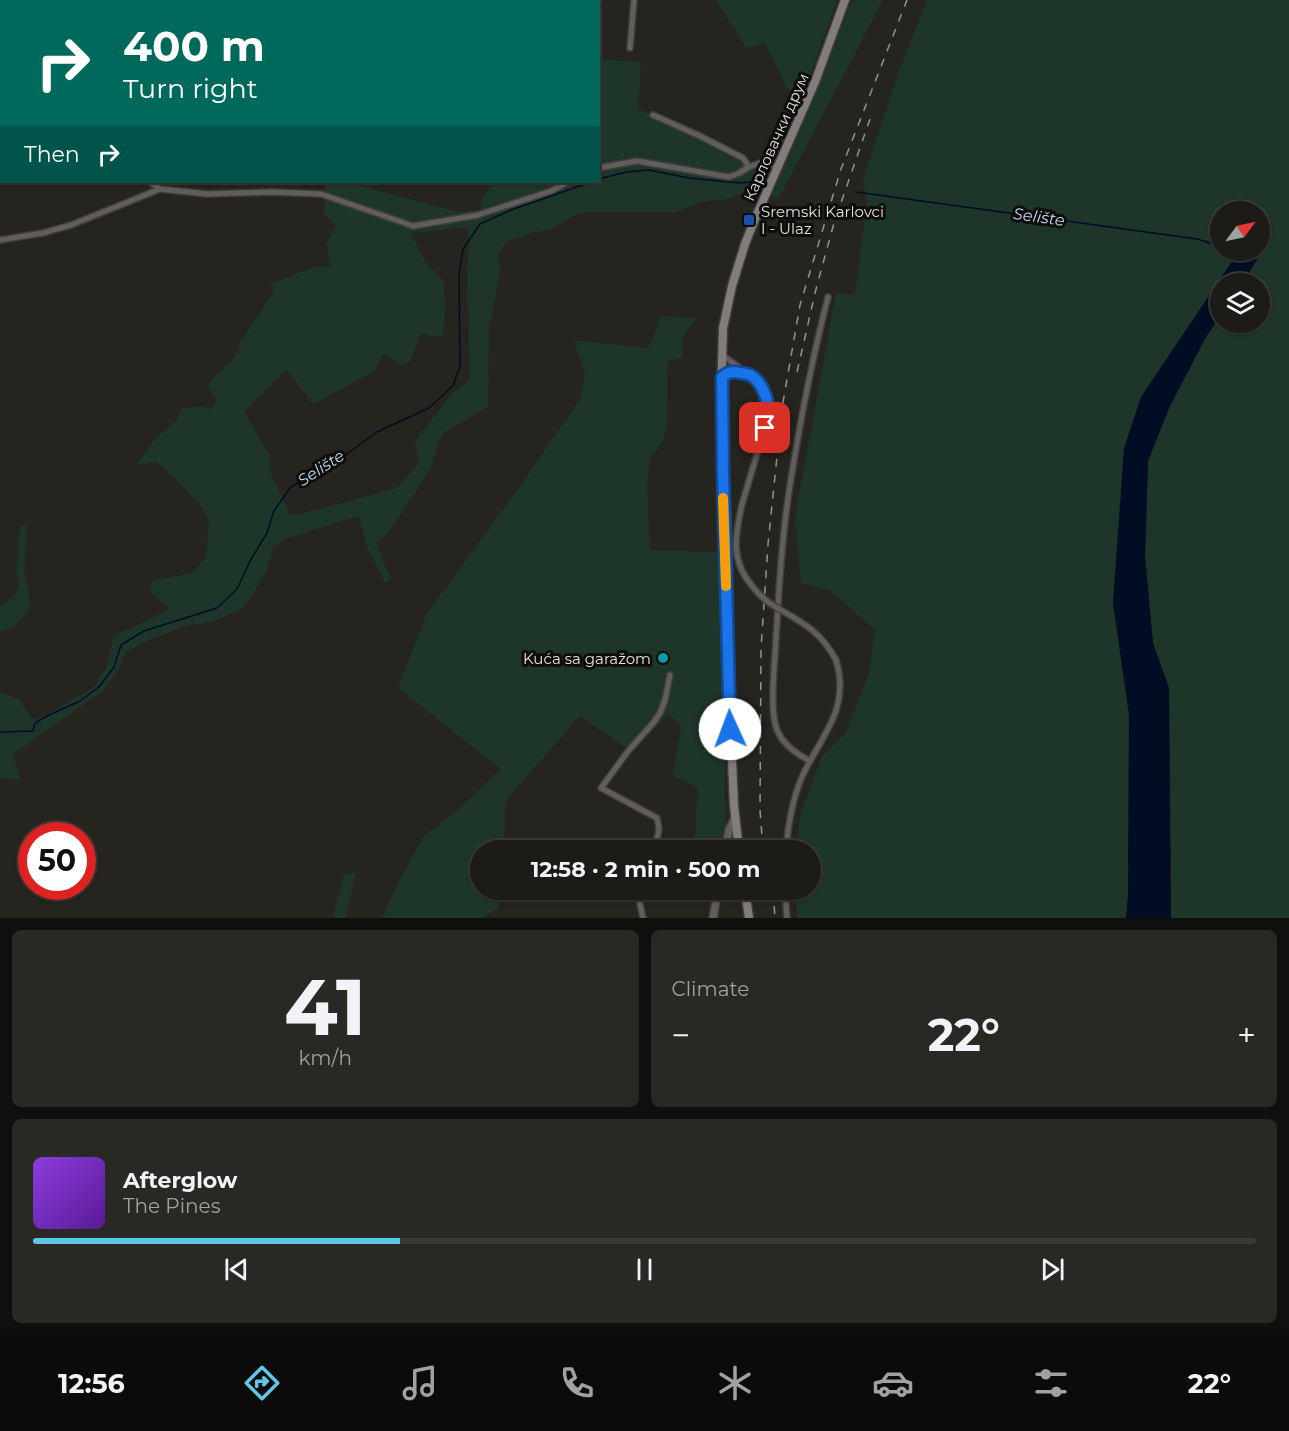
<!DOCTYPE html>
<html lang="en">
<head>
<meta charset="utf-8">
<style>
  :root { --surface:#1c1b17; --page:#292824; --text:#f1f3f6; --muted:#a0a1a1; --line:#3a3936; --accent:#5bc8e6 }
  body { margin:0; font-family:Montserrat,sans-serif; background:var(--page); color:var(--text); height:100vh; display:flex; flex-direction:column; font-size:22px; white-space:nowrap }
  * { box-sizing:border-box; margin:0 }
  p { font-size:20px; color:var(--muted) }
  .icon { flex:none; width:33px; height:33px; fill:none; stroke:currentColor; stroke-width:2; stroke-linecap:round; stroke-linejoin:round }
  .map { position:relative; height:918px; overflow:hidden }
  .drawer { display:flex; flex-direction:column; gap:12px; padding:12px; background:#0f0f0d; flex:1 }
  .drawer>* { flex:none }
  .guide { position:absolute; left:0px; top:0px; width:600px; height:183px; box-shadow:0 2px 4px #0004,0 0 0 2px var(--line); background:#00695c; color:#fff; overflow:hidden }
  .needle { width:39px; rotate:57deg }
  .buttons { position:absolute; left:1210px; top:201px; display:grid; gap:12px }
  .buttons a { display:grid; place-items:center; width:60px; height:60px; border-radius:50%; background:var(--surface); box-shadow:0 2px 4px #0004,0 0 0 2px var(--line); font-size:30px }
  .speed { position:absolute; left:18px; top:822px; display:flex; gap:12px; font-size:30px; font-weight:700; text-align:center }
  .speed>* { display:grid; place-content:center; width:78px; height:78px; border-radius:50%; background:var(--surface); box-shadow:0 2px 4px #0004,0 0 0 2px var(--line); line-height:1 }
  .speed .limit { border:9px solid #d22; background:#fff; color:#111 }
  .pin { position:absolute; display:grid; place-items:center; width:51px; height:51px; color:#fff; margin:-26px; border-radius:12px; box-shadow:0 3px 9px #0006 }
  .me { position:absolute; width:66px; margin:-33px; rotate:358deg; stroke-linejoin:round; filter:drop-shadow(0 0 4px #0008) }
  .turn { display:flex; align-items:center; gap:21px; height:126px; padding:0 24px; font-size:27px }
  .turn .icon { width:78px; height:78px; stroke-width:2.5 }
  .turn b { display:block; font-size:42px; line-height:51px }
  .then { display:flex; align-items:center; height:57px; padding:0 24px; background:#0003; gap:12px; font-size:22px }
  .big { font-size:45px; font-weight:700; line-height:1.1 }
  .drawer .card { flex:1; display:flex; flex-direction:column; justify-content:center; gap:9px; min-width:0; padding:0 21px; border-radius:9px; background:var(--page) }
  .drawer .dial { align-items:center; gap:0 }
  .dial b { font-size:78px; line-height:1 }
  .song { display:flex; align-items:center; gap:18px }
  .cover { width:72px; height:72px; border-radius:9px; background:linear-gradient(135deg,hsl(270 70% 55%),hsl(270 70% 35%)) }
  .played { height:6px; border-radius:3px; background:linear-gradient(90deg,var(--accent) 30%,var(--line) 30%) }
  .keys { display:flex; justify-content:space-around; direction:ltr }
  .heat { display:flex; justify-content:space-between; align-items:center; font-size:33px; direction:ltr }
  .drawer .tiles { flex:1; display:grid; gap:12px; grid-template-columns:1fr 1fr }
  .card:last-child { grid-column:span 2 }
  .trip { position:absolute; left:470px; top:840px; width:351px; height:60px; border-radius:30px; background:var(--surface); box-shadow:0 2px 4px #0004,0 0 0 2px var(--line); font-weight:700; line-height:60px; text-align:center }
  .tab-bar { display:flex; height:96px; justify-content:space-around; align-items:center; background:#0b0b09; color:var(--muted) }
  .tab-bar .icon { width:42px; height:42px }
  .tab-bar .on { color:var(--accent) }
  .tab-bar b { font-size:27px; color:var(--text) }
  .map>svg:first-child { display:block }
  .green { fill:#1e362a; fill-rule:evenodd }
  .water { fill:#000d23 }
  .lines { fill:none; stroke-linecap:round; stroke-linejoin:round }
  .stream { stroke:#000d23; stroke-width:1.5 }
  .minor-casing { stroke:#403e3a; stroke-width:8 }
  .tertiary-casing { stroke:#403e3a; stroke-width:10 }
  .secondary-casing { stroke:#403e3a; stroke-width:11 }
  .minor { stroke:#605d5c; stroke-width:5 }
  .tertiary { stroke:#605d5c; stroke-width:7 }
  .secondary { stroke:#827d7c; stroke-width:8 }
  .rail { stroke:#95938f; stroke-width:1.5; stroke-dasharray:8 8; stroke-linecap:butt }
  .minor-bridge-casing { stroke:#403e3a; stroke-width:8; stroke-linecap:butt }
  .minor-bridge { stroke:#605d5c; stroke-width:5 }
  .route-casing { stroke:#114b97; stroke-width:15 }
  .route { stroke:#1a73e8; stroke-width:10 }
  .slow { stroke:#f59e0b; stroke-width:10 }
  .transit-dot { fill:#1a4fb4; stroke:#0e0d0b; stroke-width:2 }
  .culture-dot { fill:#0f9aa8; stroke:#0e0d0b; stroke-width:2 }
  .labels { text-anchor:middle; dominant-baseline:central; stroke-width:6; stroke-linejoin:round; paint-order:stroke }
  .street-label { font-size:15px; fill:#e2e0dd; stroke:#0e0d0b }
  .poi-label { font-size:15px; fill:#e2e0dd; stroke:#0e0d0b; text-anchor:start }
  .water-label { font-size:16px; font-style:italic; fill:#bedcf9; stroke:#0e0d0b }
</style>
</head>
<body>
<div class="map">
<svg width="1289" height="918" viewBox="0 0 1289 918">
  <rect width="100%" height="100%" fill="#26241f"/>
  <g class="green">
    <polygon points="716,0 837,0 802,98 787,88 765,43 746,48"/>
    <polygon points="852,0 883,0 779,198 771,197 820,84"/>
    <polygon points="927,0 1289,0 1289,918 1171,918 1169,688 1153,643 1145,557 1148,461 1170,406 1206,337 1221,315 1221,322 1260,322 1260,284 1242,283 1250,272 1273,229 1260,220 1260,212 1221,212 1221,250 1239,251 1141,397 1113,603 1129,715 1128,896 1126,918 798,918 795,890 810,890 810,850 797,850 800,816 821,758 846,733 869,673 875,630 830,590 801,583 795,518 836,293 855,295 867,202 863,180 900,69"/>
    <path d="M599 59 641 62 638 109 725 152 770 169 758 186 729 199 701 202 677 212H587L573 216 552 229 531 233 506 242 498 253 500 272 489 329 488 407 446 431C436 441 436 458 429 470 414 496 396 523 377 545L386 568 392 579 385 583 367 547 359 516 348 519 286 539 274 547 266 572 245 607 212 622 189 625 151 639 125 653 119 669 104 690 12 755 22 780 0 778V692L20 700 32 719H38L93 688 106 668 114 635 149 620 169 609 149 591 152 581 193 573 206 556 209 522 202 507 175 479 156 462 136 465 155 439 177 420 182 408 203 406 211 410 217 400 208 387 212 379 234 358 240 343 274 291 270 284 314 267H331L326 244 336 226 324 213 325 182H346L458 212 480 210 482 201 492 182H598ZM468 227 469 244 467 277 470 378 451 395 415 441 419 463 397 488 296 515 290 514 272 477 269 455 244 411 287 370 313 404 374 372 383 354 403 366 409 362 421 334 442 337 445 322 444 284 438 274 427 265 411 233Z"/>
    <path d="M662 316 696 318 683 337 682 357 668 362 667 387 668 420 663 441 650 459 647 486 650 550 719 552C720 620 722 687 724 754 726 786 724 818 728 850H691L695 836 698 788 673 776 681 726 668 715 629 750 580 716 506 800 503 850H480V890H500L499 907 482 918H382L398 883 423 837 460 808 501 769 398 688 427 613 516 492 580 399 585 375 574 340 648 348Z"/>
    <path d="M21 526H27L24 569 31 606C23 618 15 630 0 631V607L14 596 19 584 17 573 18 540Z"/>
    <polygon points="356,872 346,918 332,918 344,875"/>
  </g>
  <polygon class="water" points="1260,220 1273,229 1250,272 1242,283 1221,284 1221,315 1206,337 1170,406 1148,461 1145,557 1153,643 1169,688 1171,918 1126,918 1128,896 1129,715 1113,603 1124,448 1141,397 1239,251 1260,250"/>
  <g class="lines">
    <g class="stream">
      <polyline points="598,179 626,172 649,170 689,178 740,183 759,181"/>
      <polyline points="856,192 1197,239 1221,246"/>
      <polyline points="1227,250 1233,259"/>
      <polyline points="0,732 33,731 35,723 49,715 80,701 99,687 114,667 121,645 144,631 217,608 237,589 250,561 267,533 274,511 291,487 343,457 377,432 429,408 453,386 460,366 459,274 463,249 480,224 511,210 591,182"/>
    </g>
    <g class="minor-casing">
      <g id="minor">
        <polyline points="323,0 324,2"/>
        <polyline points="310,2 312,0"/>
        <polyline points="537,2 538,0"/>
        <polyline points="630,48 634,0"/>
        <polyline points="0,103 2,103"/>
        <polyline points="653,115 702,137 743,158 749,167"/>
        <polyline points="598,168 637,161 729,177 739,173 749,167 760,163 778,166"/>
        <polyline points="150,182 160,189 207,194 272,192 321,194 413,226 478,215 551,191 568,182"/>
        <polyline points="0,240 43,233 71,225 160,189"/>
        <polyline points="722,355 754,378 764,393 767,403 768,414 765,428 742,504"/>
        <path d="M722 377C731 370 738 372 748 374"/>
        <path d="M810 761C797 754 783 745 777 730 769 709 775 663 776 639 779 588 782 536 790 485 800 422 812 359 828 297"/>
        <polyline points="655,850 659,829 657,818 601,788 629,750 654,722 660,713 665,700 670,675"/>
        <path d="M786 850C788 826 792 800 802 777 821 735 851 710 836 660"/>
        <polyline points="637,890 643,918"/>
        <polyline points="785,890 787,918"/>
      </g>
    </g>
    <g class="tertiary-casing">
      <g id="tertiary">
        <polyline points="725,850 729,830 735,817"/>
        <polyline points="713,918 718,890"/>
      </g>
    </g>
    <g class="secondary-casing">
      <g id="secondary">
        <polyline points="739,850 734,806 728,667 721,394 723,328 732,286 745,244 755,219 815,82 845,0"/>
        <polyline points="745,890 749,918"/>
      </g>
    </g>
    <use href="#minor" class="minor"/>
    <use href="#tertiary" class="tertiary"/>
    <use href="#secondary" class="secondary"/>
    <g class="rail">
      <polyline points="797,372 816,289 834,223 870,119"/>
      <polyline points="763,850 760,810 761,649 768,544 782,408 800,305 841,169 907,0"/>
      <polyline points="773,890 775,918"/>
    </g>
    <g class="minor-bridge-casing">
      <path id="minor-bridge" d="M742 504C735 536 730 561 753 587 759 595 766 601 774 606 801 622 820 630 836 660"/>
    </g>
    <use href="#minor-bridge" class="minor-bridge"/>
  </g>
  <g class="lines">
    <g class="route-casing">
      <path id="route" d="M730 729 723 473 722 377C728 372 732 371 740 373 741 373 748 374 750 375 762 381 769 401 768 413 768 418 766 423 765 428"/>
    </g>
    <use href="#route" class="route"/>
    <polyline class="slow" points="723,498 726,586"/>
  </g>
  <rect class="transit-dot" x="743" y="214" width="12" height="12" rx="3"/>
  <circle class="culture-dot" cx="663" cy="658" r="6"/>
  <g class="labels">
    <g class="street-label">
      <text transform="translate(776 137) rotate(-66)">Карловачки друм</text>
    </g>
    <g class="poi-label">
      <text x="761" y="211">Sremski Karlovci<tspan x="761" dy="17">I - Ulaz</tspan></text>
      <text x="651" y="658" text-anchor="end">Kuća sa garažom</text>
    </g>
    <g class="water-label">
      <text transform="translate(1039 217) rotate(8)">Selište</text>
      <text transform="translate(321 468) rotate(-33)">Selište</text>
    </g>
  </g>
</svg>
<div class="buttons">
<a><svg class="needle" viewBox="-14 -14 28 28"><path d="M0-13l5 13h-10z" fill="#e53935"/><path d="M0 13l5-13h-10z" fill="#a0a1a1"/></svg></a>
<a><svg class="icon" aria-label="layers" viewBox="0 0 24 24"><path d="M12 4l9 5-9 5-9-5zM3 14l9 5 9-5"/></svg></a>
</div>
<div class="speed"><div class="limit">50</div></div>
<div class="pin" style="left:765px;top:428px;background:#d93025"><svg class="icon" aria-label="arrive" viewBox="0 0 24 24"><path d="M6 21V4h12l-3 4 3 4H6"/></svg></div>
<svg class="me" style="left:730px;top:729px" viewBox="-20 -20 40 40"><circle r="19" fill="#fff"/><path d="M0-13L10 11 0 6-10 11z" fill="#1a73e8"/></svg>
<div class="trip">12:58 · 2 min · 500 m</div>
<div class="guide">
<div class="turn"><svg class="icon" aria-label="right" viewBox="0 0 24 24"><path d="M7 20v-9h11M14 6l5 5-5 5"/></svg><div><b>400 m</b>Turn right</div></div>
<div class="then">Then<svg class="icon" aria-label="right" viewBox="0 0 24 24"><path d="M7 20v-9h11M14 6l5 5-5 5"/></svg></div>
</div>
</div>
<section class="drawer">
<div class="tiles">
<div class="card dial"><b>41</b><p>km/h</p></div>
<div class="card"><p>Climate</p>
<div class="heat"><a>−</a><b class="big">22°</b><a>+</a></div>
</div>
<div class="card">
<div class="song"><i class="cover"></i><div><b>Afterglow</b><p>The Pines</p></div></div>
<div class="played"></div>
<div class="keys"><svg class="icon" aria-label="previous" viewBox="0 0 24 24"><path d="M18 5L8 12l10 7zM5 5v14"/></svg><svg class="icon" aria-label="pause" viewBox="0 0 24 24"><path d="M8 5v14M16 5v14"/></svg><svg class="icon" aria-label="next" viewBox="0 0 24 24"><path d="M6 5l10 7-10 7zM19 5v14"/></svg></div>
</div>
</div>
</section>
<nav class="tab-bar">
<b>12:56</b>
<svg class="icon on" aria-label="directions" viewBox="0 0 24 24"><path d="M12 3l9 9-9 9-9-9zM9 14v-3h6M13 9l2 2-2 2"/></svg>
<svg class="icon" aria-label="music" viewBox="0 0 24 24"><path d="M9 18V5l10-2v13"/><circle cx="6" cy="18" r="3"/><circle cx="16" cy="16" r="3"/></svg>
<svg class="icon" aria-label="phone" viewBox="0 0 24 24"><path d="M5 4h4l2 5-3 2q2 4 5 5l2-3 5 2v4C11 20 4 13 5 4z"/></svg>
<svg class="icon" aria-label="climate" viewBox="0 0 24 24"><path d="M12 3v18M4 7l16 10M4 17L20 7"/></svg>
<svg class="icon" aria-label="car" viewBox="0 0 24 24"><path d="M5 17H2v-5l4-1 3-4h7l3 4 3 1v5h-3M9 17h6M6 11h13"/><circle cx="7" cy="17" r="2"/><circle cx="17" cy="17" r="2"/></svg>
<svg class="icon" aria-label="filters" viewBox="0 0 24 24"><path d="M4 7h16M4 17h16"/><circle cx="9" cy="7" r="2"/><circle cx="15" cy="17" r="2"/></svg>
<b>22°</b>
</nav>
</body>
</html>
